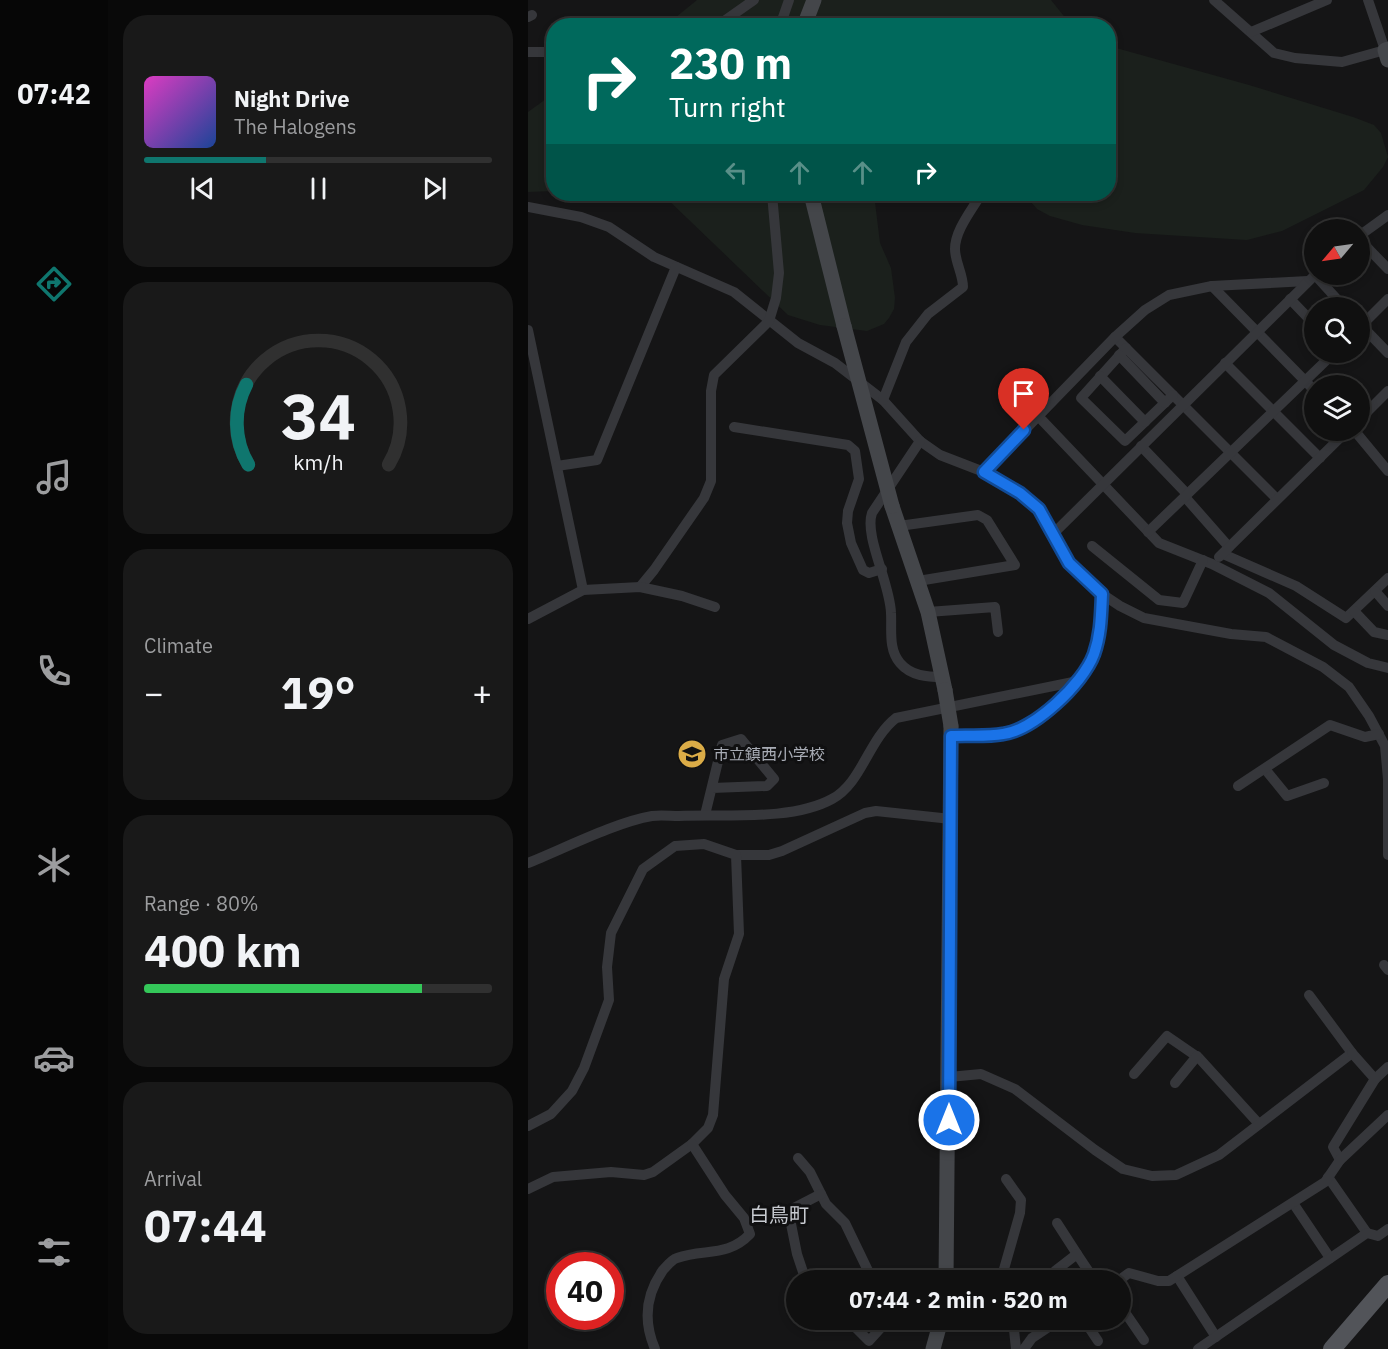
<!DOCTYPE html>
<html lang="en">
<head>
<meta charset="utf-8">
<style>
  :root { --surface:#101010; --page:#191919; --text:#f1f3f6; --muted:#9c9d9f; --line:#303030; --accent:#0f766e }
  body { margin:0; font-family:"IBM Plex Sans","Noto Sans JP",sans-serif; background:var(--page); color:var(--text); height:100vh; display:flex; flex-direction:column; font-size:22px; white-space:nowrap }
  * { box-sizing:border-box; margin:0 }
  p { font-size:20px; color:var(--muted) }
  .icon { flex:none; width:33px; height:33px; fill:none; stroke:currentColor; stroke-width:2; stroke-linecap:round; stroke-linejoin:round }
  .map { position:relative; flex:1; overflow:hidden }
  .side { display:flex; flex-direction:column; gap:15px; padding:15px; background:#090909; width:420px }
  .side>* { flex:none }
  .banner { position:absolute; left:18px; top:18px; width:570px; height:183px; border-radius:24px; box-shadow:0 3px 9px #0003,0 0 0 2px var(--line); background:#00695c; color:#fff; overflow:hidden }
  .needle { width:39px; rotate:241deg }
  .buttons { position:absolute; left:776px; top:219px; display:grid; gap:12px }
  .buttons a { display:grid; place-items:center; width:66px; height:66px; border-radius:50%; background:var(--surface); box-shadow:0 3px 9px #0003,0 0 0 2px var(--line); font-size:30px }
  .speed { position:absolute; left:18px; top:1252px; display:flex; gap:12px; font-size:30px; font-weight:700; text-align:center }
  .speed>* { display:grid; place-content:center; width:78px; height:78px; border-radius:50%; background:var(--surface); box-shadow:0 3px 9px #0003,0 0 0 2px var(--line); line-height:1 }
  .speed .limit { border:9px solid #d22; background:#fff; color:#111 }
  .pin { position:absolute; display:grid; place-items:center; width:51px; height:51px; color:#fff; margin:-62px -26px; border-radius:50% 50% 50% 0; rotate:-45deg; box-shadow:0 0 6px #0007 }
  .pin .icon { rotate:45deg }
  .me { position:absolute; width:66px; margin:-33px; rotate:0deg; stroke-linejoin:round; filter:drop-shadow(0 0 4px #0008) }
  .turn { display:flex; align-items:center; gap:21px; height:126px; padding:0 24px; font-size:27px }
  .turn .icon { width:78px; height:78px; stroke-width:2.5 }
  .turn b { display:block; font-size:42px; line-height:51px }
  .lanes { display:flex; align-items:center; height:57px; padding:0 24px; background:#0003; justify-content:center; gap:30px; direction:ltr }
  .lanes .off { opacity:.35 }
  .big { font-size:45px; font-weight:700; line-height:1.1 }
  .side .widget { flex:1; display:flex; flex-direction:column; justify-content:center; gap:9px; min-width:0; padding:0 21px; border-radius:24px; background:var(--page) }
  .side .dial { align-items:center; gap:0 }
  .dial svg { height:156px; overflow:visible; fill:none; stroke:var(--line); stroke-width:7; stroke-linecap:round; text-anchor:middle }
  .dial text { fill:var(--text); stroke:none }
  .song { display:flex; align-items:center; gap:18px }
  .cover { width:72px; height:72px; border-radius:9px; background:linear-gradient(135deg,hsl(310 70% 55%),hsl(220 70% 35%)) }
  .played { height:6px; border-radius:3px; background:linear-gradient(90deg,var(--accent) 35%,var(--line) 35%) }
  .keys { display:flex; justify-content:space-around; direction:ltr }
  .heat { display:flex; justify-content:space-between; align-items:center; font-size:33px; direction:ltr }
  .charge { height:9px; border-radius:4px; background:linear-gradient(90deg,#34c759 80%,var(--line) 0) }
  .trip { position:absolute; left:258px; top:1270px; width:345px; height:60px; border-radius:30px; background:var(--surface); box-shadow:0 3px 9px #0003,0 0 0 2px var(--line); font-weight:700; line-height:60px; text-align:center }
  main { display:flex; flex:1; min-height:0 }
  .dock { display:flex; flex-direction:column; width:108px; justify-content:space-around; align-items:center; background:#060606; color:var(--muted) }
  .dock .icon { width:42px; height:42px }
  .dock .on { color:var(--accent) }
  .dock b { font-size:27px; color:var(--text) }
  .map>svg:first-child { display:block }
  .green { fill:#1b201c }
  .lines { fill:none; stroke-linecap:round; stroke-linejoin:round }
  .street { stroke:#36373b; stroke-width:10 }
  .secondary { stroke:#44464a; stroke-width:15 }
  .primary { stroke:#525459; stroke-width:18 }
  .secondary-bridge { stroke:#44464a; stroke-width:15 }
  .route-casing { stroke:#114b97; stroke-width:15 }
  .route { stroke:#1a73e8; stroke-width:10 }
  .labels { text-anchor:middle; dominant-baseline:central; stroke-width:6; stroke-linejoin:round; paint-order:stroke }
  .poi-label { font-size:16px; fill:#a8acb5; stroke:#101011; text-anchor:start }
  .quarter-label { font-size:20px; fill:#c8cbd1; stroke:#101011 }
</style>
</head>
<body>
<main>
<nav class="dock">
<b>07:42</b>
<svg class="icon on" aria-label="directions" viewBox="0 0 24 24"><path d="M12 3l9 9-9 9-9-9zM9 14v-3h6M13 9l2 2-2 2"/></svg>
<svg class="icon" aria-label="music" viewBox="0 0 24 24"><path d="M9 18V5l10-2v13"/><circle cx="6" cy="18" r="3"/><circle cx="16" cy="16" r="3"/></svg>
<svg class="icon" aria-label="phone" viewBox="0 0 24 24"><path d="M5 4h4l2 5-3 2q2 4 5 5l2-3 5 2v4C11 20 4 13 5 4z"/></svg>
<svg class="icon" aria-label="climate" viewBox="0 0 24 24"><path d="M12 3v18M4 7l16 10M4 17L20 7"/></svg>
<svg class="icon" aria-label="car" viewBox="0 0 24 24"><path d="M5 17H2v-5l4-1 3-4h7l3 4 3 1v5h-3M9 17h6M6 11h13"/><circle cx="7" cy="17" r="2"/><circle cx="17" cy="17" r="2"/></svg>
<svg class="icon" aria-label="filters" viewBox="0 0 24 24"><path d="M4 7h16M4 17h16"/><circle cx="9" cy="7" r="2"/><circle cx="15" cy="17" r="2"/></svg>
</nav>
<section class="side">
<div class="widget">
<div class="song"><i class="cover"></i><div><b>Night Drive</b><p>The Halogens</p></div></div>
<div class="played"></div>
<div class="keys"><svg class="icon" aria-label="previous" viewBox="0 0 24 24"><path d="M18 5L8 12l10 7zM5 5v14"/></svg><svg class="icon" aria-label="pause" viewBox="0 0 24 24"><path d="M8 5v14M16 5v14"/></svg><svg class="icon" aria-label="next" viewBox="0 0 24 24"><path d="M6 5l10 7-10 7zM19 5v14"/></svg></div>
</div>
<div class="widget dial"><svg viewBox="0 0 100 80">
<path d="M14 69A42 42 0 1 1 86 69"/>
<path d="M14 69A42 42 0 0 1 13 28" stroke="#0f766e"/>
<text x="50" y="56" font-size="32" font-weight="700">34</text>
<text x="50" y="72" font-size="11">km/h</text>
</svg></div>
<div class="widget"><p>Climate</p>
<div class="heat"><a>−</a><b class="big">19°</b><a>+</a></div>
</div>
<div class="widget"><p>Range · 80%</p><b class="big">400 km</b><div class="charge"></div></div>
<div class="widget"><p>Arrival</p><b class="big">07:44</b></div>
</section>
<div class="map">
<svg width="860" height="1349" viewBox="0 0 860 1349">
  <rect width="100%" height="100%" fill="#151516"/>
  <g class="green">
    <polygon points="169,0 523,0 543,25 137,26"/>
    <polygon points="581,46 721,85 825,117 846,125 853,133 860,157 855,167 836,190 754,231 719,240 607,233 554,225 522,216 509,209 496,194 580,194"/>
    <polygon points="25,94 25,191 0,192 0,112"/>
    <polygon points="134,194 346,194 352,243 363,268 367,298 366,309 361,318 356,324 339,331 292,325 260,315"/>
  </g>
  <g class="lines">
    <g class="street">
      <polyline points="686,0 746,53 767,58 814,62 857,50 840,0"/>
      <polyline points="0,17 4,15"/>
      <polyline points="189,26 226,0"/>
      <polyline points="252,26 261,0"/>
      <polyline points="723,32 799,0"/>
      <polyline points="0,52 26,52"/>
      <polyline points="0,207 53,217 81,227 126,257 206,292 270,343 307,363 355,400 392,441 412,455 456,472 492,493 511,509 541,563 574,594 592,606 616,618 703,634 738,637 795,667 821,687 841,716 857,746 860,779 860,855"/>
      <polyline points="831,236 860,215"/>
      <polyline points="831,239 860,269"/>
      <polyline points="787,275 817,308"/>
      <polyline points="684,286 786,390"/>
      <polyline points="762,299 786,324"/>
      <polyline points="831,323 860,353"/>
      <polyline points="831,328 860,299"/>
      <polyline points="0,330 55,590"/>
      <polyline points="587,337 749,499"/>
      <polyline points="598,348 553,398 597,441 645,395"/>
      <polyline points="591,355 637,403"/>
      <polyline points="697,363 792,458"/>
      <polyline points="572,376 617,422"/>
      <path d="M355 400 378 342 400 314 435 287C435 274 427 262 427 249 427 230 444 210 453 194"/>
      <polyline points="510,416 631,543 684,564 741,593 806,645 840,663 860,668"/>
      <polyline points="831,420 860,391"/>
      <polyline points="206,427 320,445 327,451 331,479 320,511 319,523 323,543 335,570 341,573 354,569"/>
      <polyline points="826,430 860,471"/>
      <path d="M392 441 344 513C336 536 362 583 363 613 364 629 360 649 372 663 383 676 399 677 415 677"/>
      <polyline points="613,446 659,494"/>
      <polyline points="29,466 69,460 148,267"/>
      <polyline points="456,472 587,337 617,310 641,295 684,286 780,281"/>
      <polyline points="657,497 701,547"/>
      <polyline points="371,526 450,515 459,520 487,565 390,581"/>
      <polyline points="620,532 807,352"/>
      <polyline points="524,535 788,274"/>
      <polyline points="564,546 631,600 655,603 675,560"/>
      <polyline points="695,554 768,586 818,618 860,578"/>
      <polyline points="691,557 820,430"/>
      <polyline points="112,587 126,570 176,498 183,481 183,391 186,375 241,321 248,298 251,273 244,194"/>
      <polyline points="847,591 860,606"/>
      <polyline points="826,611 846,632 860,635"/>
      <polyline points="400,612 467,607 470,632"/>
      <polyline points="0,619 55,590 112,587 154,596 187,607"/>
      <path d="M423 736C440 735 458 737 475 734 506 730 555 684 566 654 573 634 573 615 574 594"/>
      <polyline points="737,769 759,796 796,783"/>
      <polyline points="710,786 802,725 837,737 851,734"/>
      <polyline points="177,815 194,745 213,739 246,779 239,786 184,788"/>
      <polyline points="208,855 241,855 254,851 337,813 348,811 423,819"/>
      <path d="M0 863C35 849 88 822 124 816 133 815 142 816 151 816 197 814 264 821 304 799 334 783 340 740 368 718L550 681"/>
      <polyline points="856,965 860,970"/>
      <polyline points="606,1074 639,1036 671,1058 731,1124"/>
      <polyline points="421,1077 453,1074 487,1089 567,1150 595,1169 624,1176 648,1175 691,1155 824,1053 781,995"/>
      <polyline points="847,1079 860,1067"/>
      <polyline points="647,1083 669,1056"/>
      <polyline points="0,1126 23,1114 44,1091 56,1068 81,1000 79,967 83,933 115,869 147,846 176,844 208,855 211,934 196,979 185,1115 180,1128 164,1144 125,1172 116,1175 83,1172 25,1177 0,1189"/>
      <polyline points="270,1158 282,1172 298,1204 317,1223 345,1281"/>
      <polyline points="812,1160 805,1147 847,1079 824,1053"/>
      <polyline points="800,1177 839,1233"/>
      <polyline points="765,1203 802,1258"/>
      <polyline points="529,1223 549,1254"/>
      <polyline points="649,1276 688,1337"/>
      <polyline points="278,1281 269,1254 261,1214 264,1209 293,1194"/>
      <polyline points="476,1281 474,1276 492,1213 493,1200 478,1179"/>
      <polyline points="530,1281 527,1271 549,1254 567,1281"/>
      <polyline points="590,1281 601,1273 630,1281 641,1281 797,1182 812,1160 860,1115"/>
      <polyline points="592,1305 616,1340"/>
      <polyline points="320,1320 341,1341 360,1320"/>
      <polyline points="396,1320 413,1321"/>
      <polyline points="485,1320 488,1349"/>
      <polyline points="556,1320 570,1341"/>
      <path d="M127 1349C115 1321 118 1294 135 1270 139 1266 143 1260 149 1258 176 1248 199 1258 222 1234L216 1218 197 1195 164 1144"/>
      <polyline points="496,1349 504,1338 531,1320"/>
      <polyline points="670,1349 839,1233 850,1236 860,1229"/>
    </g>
    <g class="secondary">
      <polyline points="276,26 286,0"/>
      <polyline points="860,49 857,50 860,60"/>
      <polyline points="283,194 316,326"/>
      <polyline points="364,506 400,612 417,690"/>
      <polyline points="418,1281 423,726"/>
      <polyline points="405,1349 413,1320"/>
    </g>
    <polyline class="primary" points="804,1349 860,1284"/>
    <g class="secondary-bridge">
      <polyline points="316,326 364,506"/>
      <polyline points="417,690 423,726"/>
    </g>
  </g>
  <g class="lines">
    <g class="route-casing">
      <path id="route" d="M421 1120 423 736C440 735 458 737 475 734 506 730 555 684 566 654 573 634 573 615 574 594L541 563 511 509 492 493 456 472 496 430"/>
    </g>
    <use href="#route" class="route"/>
  </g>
  <defs>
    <g id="school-disc" transform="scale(1.5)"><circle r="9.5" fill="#dbac47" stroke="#101011"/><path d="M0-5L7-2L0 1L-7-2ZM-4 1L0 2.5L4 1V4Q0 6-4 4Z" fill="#111"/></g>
  </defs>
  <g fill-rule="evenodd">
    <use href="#school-disc" x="164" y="754"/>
  </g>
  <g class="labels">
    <g class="poi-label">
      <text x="185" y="754">市立鎮西小学校</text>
    </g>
    <g class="quarter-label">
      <text x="251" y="1214">白鳥町</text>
    </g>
  </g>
</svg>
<div class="buttons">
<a><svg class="needle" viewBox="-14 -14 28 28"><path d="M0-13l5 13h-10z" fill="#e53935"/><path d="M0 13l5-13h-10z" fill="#9c9d9f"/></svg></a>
<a><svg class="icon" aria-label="search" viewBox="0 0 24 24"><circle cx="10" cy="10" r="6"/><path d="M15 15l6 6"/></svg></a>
<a><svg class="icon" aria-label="layers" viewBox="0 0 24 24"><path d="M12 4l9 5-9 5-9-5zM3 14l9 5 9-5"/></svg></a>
</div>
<div class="speed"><div class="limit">40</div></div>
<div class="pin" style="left:496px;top:430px;background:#d93025"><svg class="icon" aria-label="arrive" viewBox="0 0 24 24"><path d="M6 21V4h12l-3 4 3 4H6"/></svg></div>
<svg class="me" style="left:421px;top:1120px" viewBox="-20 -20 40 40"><circle r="17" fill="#1a73e8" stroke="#fff" stroke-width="3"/><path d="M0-11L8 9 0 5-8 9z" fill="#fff"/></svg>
<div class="trip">07:44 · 2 min · 520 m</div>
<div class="banner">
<div class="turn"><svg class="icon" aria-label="right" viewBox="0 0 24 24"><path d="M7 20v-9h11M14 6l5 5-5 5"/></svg><div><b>230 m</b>Turn right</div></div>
<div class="lanes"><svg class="icon off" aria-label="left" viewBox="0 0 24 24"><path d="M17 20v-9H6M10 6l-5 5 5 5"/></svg><svg class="icon off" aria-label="ahead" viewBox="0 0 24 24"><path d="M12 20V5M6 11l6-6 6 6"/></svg><svg class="icon off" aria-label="ahead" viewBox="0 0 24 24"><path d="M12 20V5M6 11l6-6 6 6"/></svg><svg class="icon" aria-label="right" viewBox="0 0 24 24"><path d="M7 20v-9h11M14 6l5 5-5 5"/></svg></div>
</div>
</div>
</main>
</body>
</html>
